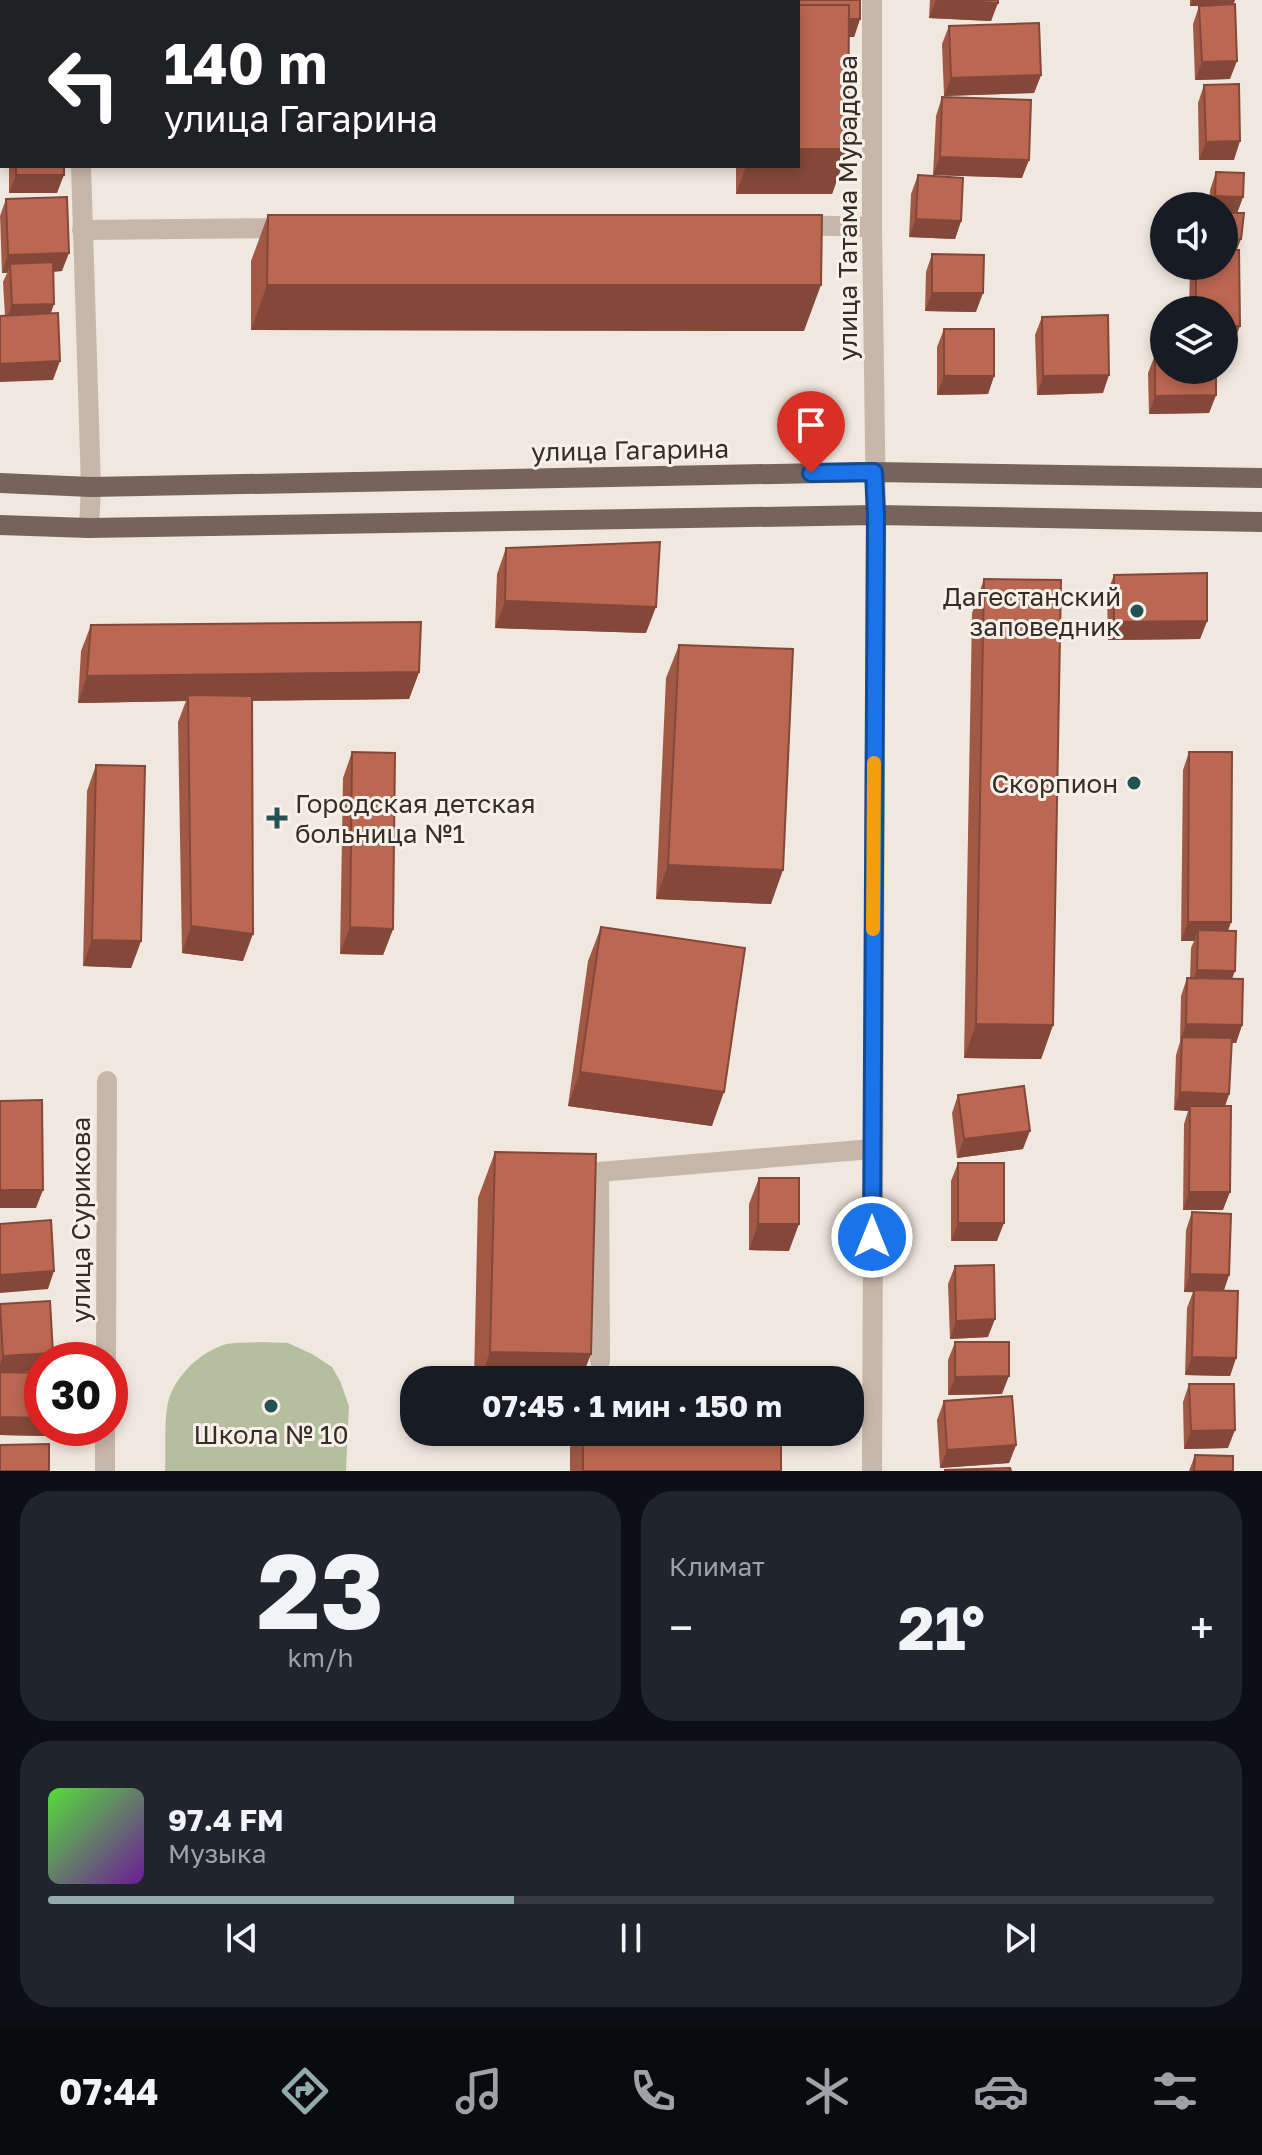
<!DOCTYPE html>
<html lang="ru">
<head>
<meta charset="utf-8">
<style>
  :root { --surface:#171b24; --page:#20242c; --text:#f1f3f6; --muted:#9ea1a6; --line:#363941; --accent:#94abad }
  body { margin:0; font-family:"Golos Text",sans-serif; background:var(--page); color:var(--text); height:100vh; display:flex; flex-direction:column; font-size:30px; white-space:nowrap }
  * { box-sizing:border-box; margin:0 }
  p { font-size:26px; color:var(--muted) }
  .icon { flex:none; width:44px; height:44px; fill:none; stroke:currentColor; stroke-width:2; stroke-linecap:round; stroke-linejoin:round }
  .map { position:relative; height:1471px; overflow:hidden }
  .drawer { display:flex; flex-direction:column; gap:20px; padding:20px; background:#0d0f14; flex:1 }
  .drawer>* { flex:none }
  .guide { position:absolute; left:0px; top:0px; width:800px; height:168px; box-shadow:0 4px 12px #0003; background:#202124; color:#fff; overflow:hidden }
  .fabs { position:absolute; left:1150px; top:192px; display:grid; gap:16px }
  .fabs a { display:grid; place-items:center; width:88px; height:88px; border-radius:50%; background:var(--surface); box-shadow:0 4px 12px #0003; font-size:40px }
  .speed { position:absolute; left:24px; top:1342px; display:flex; gap:16px; font-size:40px; font-weight:700; text-align:center }
  .speed>* { display:grid; place-content:center; width:104px; height:104px; border-radius:50%; background:var(--surface); box-shadow:0 4px 12px #0003; line-height:1 }
  .speed .limit { border:12px solid #d22; background:#fff; color:#111 }
  .pin { position:absolute; display:grid; place-items:center; width:68px; height:68px; color:#fff; margin:-82px -34px; border-radius:50% 50% 50% 0; rotate:-45deg; box-shadow:0 0 8px #0007 }
  .pin .icon { rotate:45deg }
  .me { position:absolute; width:88px; margin:-44px; rotate:0deg; stroke-linejoin:round; filter:drop-shadow(0 0 6px #0008) }
  .turn { display:flex; align-items:center; gap:28px; height:168px; padding:0 32px; font-size:36px }
  .turn .icon { width:104px; height:104px; stroke-width:2.5 }
  .turn b { display:block; font-size:56px; line-height:68px }
  .big { font-size:60px; font-weight:700; line-height:1.1 }
  .drawer .tile { flex:1; display:flex; flex-direction:column; justify-content:center; gap:12px; min-width:0; padding:0 28px; border-radius:32px; background:var(--page) }
  .drawer .dial { align-items:center; gap:0 }
  .dial b { font-size:104px; line-height:1 }
  .song { display:flex; align-items:center; gap:24px }
  .cover { width:96px; height:96px; border-radius:12px; background:linear-gradient(135deg,hsl(110 70% 55%),hsl(280 70% 35%)) }
  .played { height:8px; border-radius:4px; background:linear-gradient(90deg,var(--accent) 40%,var(--line) 40%) }
  .keys { display:flex; justify-content:space-around; direction:ltr }
  .heat { display:flex; justify-content:space-between; align-items:center; font-size:44px; direction:ltr }
  .drawer .tiles { flex:1; display:grid; gap:20px; grid-template-columns:1fr 1fr }
  .tile:last-child { grid-column:span 2 }
  .trip { position:absolute; left:400px; top:1366px; width:464px; height:80px; border-radius:32px; background:var(--surface); box-shadow:0 4px 12px #0003; font-weight:700; line-height:80px; text-align:center }
  .tabs { display:flex; height:128px; justify-content:space-around; align-items:center; background:#090b0e; color:var(--muted) }
  .tabs .icon { width:56px; height:56px }
  .tabs .active { color:var(--accent) }
  .tabs b { font-size:36px; color:var(--text) }
  .map>svg:first-child { display:block }
  .green { fill:#b5be9f }
  .lines { fill:none; stroke-linecap:round; stroke-linejoin:round }
  .minor { stroke:#c7b7ab; stroke-width:20 }
  .major { stroke:#76645c; stroke-width:20 }
  .wall { fill:#a15946 }
  .shaded-wall { fill:#834839 }
  .building { fill:#bb6751; stroke:#834839; stroke-width:2 }
  .route-casing { stroke:#114b97; stroke-width:20 }
  .route { stroke:#1a73e8; stroke-width:14 }
  .slow { stroke:#f59e0b; stroke-width:14 }
  .poi-dot { fill:#235253; stroke:#f8f1ea; stroke-width:3 }
  .labels { text-anchor:middle; dominant-baseline:central; stroke-width:6; stroke-linejoin:round; paint-order:stroke }
  .street-label { font-size:26px; fill:#362d29; stroke:#f8f1ea }
  .poi-label { font-size:26px; fill:#362d29; stroke:#f8f1ea; text-anchor:end }
</style>
</head>
<body>
<div class="map">
<svg width="1262" height="1471" viewBox="0 0 1262 1471">
  <rect width="100%" height="100%" fill="#f0e7de"/>
  <path class="green" d="M261 1342 288 1343 312 1354 332 1367 340 1381 349 1406 346 1471H165C166 1450 164 1428 167 1408 171 1380 197 1354 223 1345 234 1342 249 1343 261 1342Z"/>
  <g class="lines">
    <g class="minor">
      <polyline points="80,0 80,2"/>
      <polyline points="81,166 91,487 89,528"/>
      <polyline points="796,225 872,227"/>
      <polyline points="82,230 290,228"/>
      <polyline points="106,1360 107,1081"/>
      <polyline points="600,1361 599,1172 872,1149"/>
      <polyline points="105,1471 105,1428"/>
      <polyline points="872,1471 876,515 872,227 872,0"/>
    </g>
    <g class="major">
      <polyline points="0,483 91,487 874,472 1262,478"/>
      <polyline points="0,525 89,528 876,515 1262,522"/>
    </g>
  </g>
  <g class="wall">
    <rect x="230" y="0" width="256" height="2"/>
    <polygon points="743,0 860,0 860,19 854,37 849,37 848,149 832,194 736,194 736,166 798,166 798,2 743,2"/>
    <polygon points="930,0 998,0 991,21 929,18"/>
    <polygon points="1190,0 1235,0 1233,4 1230,79 1195,80 1193,24 1199,6 1211,5 1190,6"/>
    <polygon points="949,26 1041,75 1034,93 944,96 942,44"/>
    <polygon points="1204,85 1234,160 1199,160 1198,103"/>
    <polygon points="942,97 1022,178 933,175 936,116"/>
    <polygon points="9,166 64,166 57,193 9,193"/>
    <polygon points="1216,172 1243,197 1237,213 1233,344 1224,310 1189,310 1190,266 1224,266 1224,206 1209,206 1210,190"/>
    <polygon points="918,175 961,221 955,239 909,237 911,194"/>
    <polygon points="6,199 62,271 53,272 51,313 53,380 5,316 3,282 7,273 2,273 0,216"/>
    <polygon points="268,215 804,331 251,330 251,261"/>
    <polygon points="932,254 976,312 925,311 926,272"/>
    <polygon points="1042,317 1103,393 1037,395 1035,335"/>
    <polygon points="944,329 994,376 988,394 937,395 937,347"/>
    <polygon points="1155,355 1216,395 1209,413 1149,414 1148,373"/>
    <polygon points="506,548 646,633 495,628 497,574"/>
    <polygon points="1114,575 1207,621 1200,639 1108,640 1107,593"/>
    <polygon points="984,579 1053,1025 1041,1059 964,1058 972,613"/>
    <polygon points="91,625 419,672 409,699 252,701 243,961 182,953 178,722 186,701 78,703 81,651"/>
    <polygon points="679,645 771,904 656,899 666,678"/>
    <polygon points="352,752 393,929 383,955 340,954 343,778"/>
    <polygon points="1189,752 1231,922 1228,931 1232,979 1242,1025 1236,1043 1231,1043 1229,1094 1225,1106 1223,1210 1183,1210 1184,1124 1188,1111 1174,1110 1176,1055 1180,1042 1181,996 1187,978 1190,978 1191,948 1194,941 1181,941 1183,770"/>
    <polygon points="96,765 141,941 131,968 83,966 87,791"/>
    <polygon points="601,927 712,1126 568,1106 588,961"/>
    <polygon points="958,1095 1023,1149 957,1158 952,1113"/>
    <polygon points="495,1152 581,1380 474,1380 478,1198"/>
    <polygon points="958,1163 997,1241 951,1241 951,1181"/>
    <polygon points="759,1178 789,1251 749,1250 749,1204"/>
    <polygon points="1192,1212 1229,1275 1224,1290 1236,1358 1230,1376 1185,1375 1187,1308 1193,1292 1184,1292 1186,1230"/>
    <polygon points="955,1266 988,1337 950,1339 948,1284"/>
    <polygon points="0,1309 42,1371 19,1372 42,1428 48,1428 46,1436 0,1435"/>
    <polygon points="955,1342 1002,1394 948,1395 948,1360"/>
    <polygon points="1189,1384 1228,1448 1184,1449 1183,1402"/>
    <polygon points="944,1401 1016,1445 1009,1463 940,1468 937,1420"/>
    <polygon points="576,1432 781,1432 781,1471 570,1471 570,1447"/>
    <polygon points="1195,1455 1233,1471 1189,1471"/>
  </g>
  <g class="shaded-wall">
    <polygon points="123,0 207,0 123,1"/>
    <polygon points="232,0 260,0 259,2 231,2"/>
    <polygon points="545,0 597,0 596,2 545,2"/>
    <polygon points="936,0 998,3 991,21 929,18"/>
    <polygon points="1192,0 1235,0 1233,5 1190,6"/>
    <polygon points="798,19 860,19 854,37 798,37"/>
    <rect x="0" y="40" width="2" height="18"/>
    <polygon points="1237,61 1230,79 1195,80 1202,62"/>
    <polygon points="1041,75 1034,93 944,96 951,78"/>
    <polygon points="1240,141 1234,160 1199,160 1206,142"/>
    <polygon points="798,149 848,149 832,194 736,194 746,166 798,166"/>
    <polygon points="940,157 1029,160 1022,178 933,175"/>
    <polygon points="16,175 64,175 57,193 9,193"/>
    <polygon points="1215,196 1243,197 1236,216 1224,215 1224,206 1211,206"/>
    <polygon points="916,219 961,221 955,239 909,237"/>
    <polygon points="1224,239 1241,239 1234,257 1224,257"/>
    <polygon points="69,253 62,271 10,273 10,264 7,273 2,273 8,255"/>
    <polygon points="267,285 821,285 804,331 251,330"/>
    <polygon points="932,293 983,293 976,312 925,311"/>
    <polygon points="54,304 48,322 5,323 12,305"/>
    <polygon points="1224,326 1240,326 1233,344 1224,344"/>
    <polygon points="60,361 53,380 0,382 0,364"/>
    <polygon points="1109,375 1103,393 1037,395 1043,376"/>
    <polygon points="944,376 994,376 988,394 937,395"/>
    <polygon points="1216,395 1209,413 1149,414 1155,396"/>
    <polygon points="505,601 656,607 646,633 495,628"/>
    <polygon points="1207,621 1200,639 1108,640 1114,622"/>
    <polygon points="419,672 409,699 188,701 188,695 186,701 78,703 87,676"/>
    <polygon points="668,865 783,870 771,904 656,899"/>
    <polygon points="1188,922 1231,922 1224,940 1198,930 1194,941 1181,941"/>
    <polygon points="191,926 253,934 243,961 182,953"/>
    <polygon points="350,927 393,929 383,955 340,954"/>
    <polygon points="92,940 141,941 131,968 83,966"/>
    <polygon points="1197,970 1235,971 1228,989 1190,988"/>
    <polygon points="976,1024 1053,1025 1041,1059 964,1058"/>
    <polygon points="1186,1024 1242,1025 1236,1043 1182,1042 1182,1037 1180,1042"/>
    <polygon points="580,1072 724,1092 712,1126 568,1106"/>
    <polygon points="1180,1092 1229,1094 1223,1112 1190,1106 1188,1111 1174,1110"/>
    <polygon points="1030,1131 1023,1149 957,1158 964,1139"/>
    <polygon points="0,1190 43,1190 36,1208 0,1208"/>
    <polygon points="1189,1192 1230,1192 1223,1210 1183,1210"/>
    <polygon points="958,1223 1004,1223 997,1241 951,1241"/>
    <polygon points="758,1224 799,1224 789,1251 749,1250"/>
    <polygon points="54,1271 48,1289 0,1293 0,1275"/>
    <polygon points="1190,1274 1229,1275 1223,1293 1184,1292"/>
    <polygon points="995,1319 988,1337 950,1339 956,1321"/>
    <polygon points="490,1352 591,1354 581,1380 480,1380"/>
    <polygon points="53,1353 50,1360 42,1360 42,1371 0,1373 0,1364 3,1356"/>
    <polygon points="1192,1357 1236,1358 1230,1376 1185,1375"/>
    <polygon points="1009,1376 1002,1394 948,1395 955,1377"/>
    <polygon points="0,1417 42,1418 42,1428 48,1428 46,1436 0,1435"/>
    <polygon points="1235,1430 1228,1448 1184,1449 1191,1431"/>
    <polygon points="1016,1445 1009,1463 940,1468 947,1450"/>
  </g>
  <g class="building">
    <polygon points="0,0 46,0 46,2 2,2 2,40 0,40"/>
    <rect x="269" y="0" width="217" height="2"/>
    <polygon points="750,0 860,0 860,19 849,19 849,5 798,5 798,2 750,2"/>
    <polygon points="944,0 998,0 998,3"/>
    <polygon points="1235,4 1237,61 1202,62 1199,6"/>
    <polygon points="798,5 849,5 848,149 798,149"/>
    <polygon points="1039,23 1041,75 951,78 949,26"/>
    <polygon points="1239,84 1240,141 1206,142 1204,85"/>
    <polygon points="942,97 1031,100 1029,160 940,157"/>
    <rect x="16" y="166" width="48" height="9"/>
    <polygon points="1216,172 1244,173 1243,197 1215,196"/>
    <polygon points="918,175 963,178 961,221 916,219"/>
    <polygon points="67,197 69,253 8,255 6,199"/>
    <polygon points="1224,213 1244,213 1241,239 1224,239"/>
    <polygon points="268,215 822,215 821,285 267,285"/>
    <polygon points="1224,250 1239,250 1240,326 1224,326 1224,310 1196,310 1196,266 1224,266"/>
    <polygon points="932,254 984,255 983,293 932,293"/>
    <polygon points="53,262 54,304 12,305 10,264"/>
    <polygon points="58,313 60,361 0,364 0,316"/>
    <polygon points="1108,315 1109,375 1043,376 1042,317"/>
    <rect x="944" y="329" width="50" height="47"/>
    <polygon points="1155,355 1164,355 1164,370 1216,370 1216,395 1155,396"/>
    <polygon points="660,542 656,607 505,601 506,548"/>
    <polygon points="1207,573 1207,621 1114,622 1114,575"/>
    <polygon points="984,579 1061,580 1053,1025 976,1024"/>
    <polygon points="421,622 419,672 87,676 91,625"/>
    <polygon points="679,645 793,649 783,870 668,865"/>
    <polygon points="188,695 252,696 253,934 191,926"/>
    <polygon points="352,752 395,753 393,929 350,927"/>
    <polygon points="1189,752 1232,752 1231,922 1188,922"/>
    <polygon points="96,765 145,766 141,941 92,940"/>
    <polygon points="601,927 745,948 724,1092 580,1072"/>
    <polygon points="1198,930 1236,931 1235,971 1197,970"/>
    <polygon points="1187,978 1243,979 1242,1025 1186,1024"/>
    <polygon points="1182,1037 1232,1038 1229,1094 1180,1092"/>
    <polygon points="1024,1086 1030,1131 964,1139 958,1095"/>
    <polygon points="42,1100 43,1190 0,1190 0,1101"/>
    <polygon points="1190,1106 1231,1106 1230,1192 1189,1192"/>
    <polygon points="495,1152 596,1154 591,1354 490,1352"/>
    <rect x="958" y="1163" width="46" height="60"/>
    <polygon points="759,1178 799,1178 799,1224 758,1224"/>
    <polygon points="1192,1212 1231,1214 1229,1275 1190,1274"/>
    <polygon points="51,1220 54,1271 0,1275 0,1224"/>
    <polygon points="994,1265 995,1319 956,1321 955,1266"/>
    <polygon points="1194,1290 1238,1291 1236,1358 1192,1357"/>
    <polygon points="50,1301 53,1353 3,1356 0,1304"/>
    <polygon points="955,1342 1009,1342 1009,1376 955,1377"/>
    <polygon points="0,1372 42,1373 42,1418 0,1417"/>
    <polygon points="1189,1384 1234,1384 1235,1430 1191,1431"/>
    <polygon points="1012,1396 1016,1445 947,1450 944,1401"/>
    <rect x="583" y="1432" width="198" height="39"/>
    <polygon points="49,1444 49,1471 0,1471 0,1445"/>
    <polygon points="1195,1455 1233,1456 1233,1471 1194,1471"/>
    <polygon points="1010,1468 1011,1471 945,1471 945,1470"/>
  </g>
  <g class="lines">
    <g class="route-casing">
      <polyline id="route" points="811,473 874,472 876,515 872,1237"/>
    </g>
    <use href="#route" class="route"/>
    <polyline class="slow" points="873,929 874,763"/>
  </g>
  <g class="poi-dot">
    <circle cx="1137" cy="611" r="8"/>
    <circle cx="1134" cy="783" r="8"/>
    <path d="M273 806h8v8h8v8h-8v8h-8v-8h-8v-8h8z"/>
    <circle cx="271" cy="1406" r="8"/>
  </g>
  <g class="labels">
    <g class="street-label">
      <text transform="translate(847 208) rotate(-90)">улица Татама Мурадова</text>
      <text transform="translate(630 450) rotate(-1)">улица Гагарина</text>
      <text transform="translate(80 1220) rotate(-90)">улица Сурикова</text>
    </g>
    <g class="poi-label">
      <text x="1121" y="596">Дагестанский<tspan x="1121" dy="30">заповедник</tspan></text>
      <text x="1118" y="783">Скорпион</text>
      <text x="295" y="803" text-anchor="start">Городская детская<tspan x="295" dy="30">больница №1</tspan></text>
      <text x="271" y="1434" text-anchor="middle">Школа № 10</text>
    </g>
  </g>
</svg>
<div class="fabs">
<a><svg class="icon" aria-label="sound" viewBox="0 0 24 24"><path d="M4 9h4l5-4v14l-5-4H4zM17 9q2 3 0 6"/></svg></a>
<a><svg class="icon" aria-label="layers" viewBox="0 0 24 24"><path d="M12 4l9 5-9 5-9-5zM3 14l9 5 9-5"/></svg></a>
</div>
<div class="speed"><div class="limit">30</div></div>
<div class="pin" style="left:811px;top:473px;background:#d93025"><svg class="icon" aria-label="arrive" viewBox="0 0 24 24"><path d="M6 21V4h12l-3 4 3 4H6"/></svg></div>
<svg class="me" style="left:872px;top:1237px" viewBox="-20 -20 40 40"><circle r="17" fill="#1a73e8" stroke="#fff" stroke-width="3"/><path d="M0-11L8 9 0 5-8 9z" fill="#fff"/></svg>
<div class="trip">07:45 · 1 мин · 150 m</div>
<div class="guide">
<div class="turn"><svg class="icon" aria-label="left" viewBox="0 0 24 24"><path d="M17 20v-9H6M10 6l-5 5 5 5"/></svg><div><b>140 m</b>улица Гагарина</div></div>
</div>
</div>
<section class="drawer">
<div class="tiles">
<div class="tile dial"><b>23</b><p>km/h</p></div>
<div class="tile"><p>Климат</p>
<div class="heat"><a>−</a><b class="big">21°</b><a>+</a></div>
</div>
<div class="tile">
<div class="song"><i class="cover"></i><div><b>97.4 FM</b><p>Музыка</p></div></div>
<div class="played"></div>
<div class="keys"><svg class="icon" aria-label="previous" viewBox="0 0 24 24"><path d="M18 5L8 12l10 7zM5 5v14"/></svg><svg class="icon" aria-label="pause" viewBox="0 0 24 24"><path d="M8 5v14M16 5v14"/></svg><svg class="icon" aria-label="next" viewBox="0 0 24 24"><path d="M6 5l10 7-10 7zM19 5v14"/></svg></div>
</div>
</div>
</section>
<nav class="tabs">
<b>07:44</b>
<svg class="icon active" aria-label="directions" viewBox="0 0 24 24"><path d="M12 3l9 9-9 9-9-9zM9 14v-3h6M13 9l2 2-2 2"/></svg>
<svg class="icon" aria-label="music" viewBox="0 0 24 24"><path d="M9 18V5l10-2v13"/><circle cx="6" cy="18" r="3"/><circle cx="16" cy="16" r="3"/></svg>
<svg class="icon" aria-label="phone" viewBox="0 0 24 24"><path d="M5 4h4l2 5-3 2q2 4 5 5l2-3 5 2v4C11 20 4 13 5 4z"/></svg>
<svg class="icon" aria-label="climate" viewBox="0 0 24 24"><path d="M12 3v18M4 7l16 10M4 17L20 7"/></svg>
<svg class="icon" aria-label="car" viewBox="0 0 24 24"><path d="M5 17H2v-5l4-1 3-4h7l3 4 3 1v5h-3M9 17h6M6 11h13"/><circle cx="7" cy="17" r="2"/><circle cx="17" cy="17" r="2"/></svg>
<svg class="icon" aria-label="filters" viewBox="0 0 24 24"><path d="M4 7h16M4 17h16"/><circle cx="9" cy="7" r="2"/><circle cx="15" cy="17" r="2"/></svg>
</nav>
</body>
</html>
